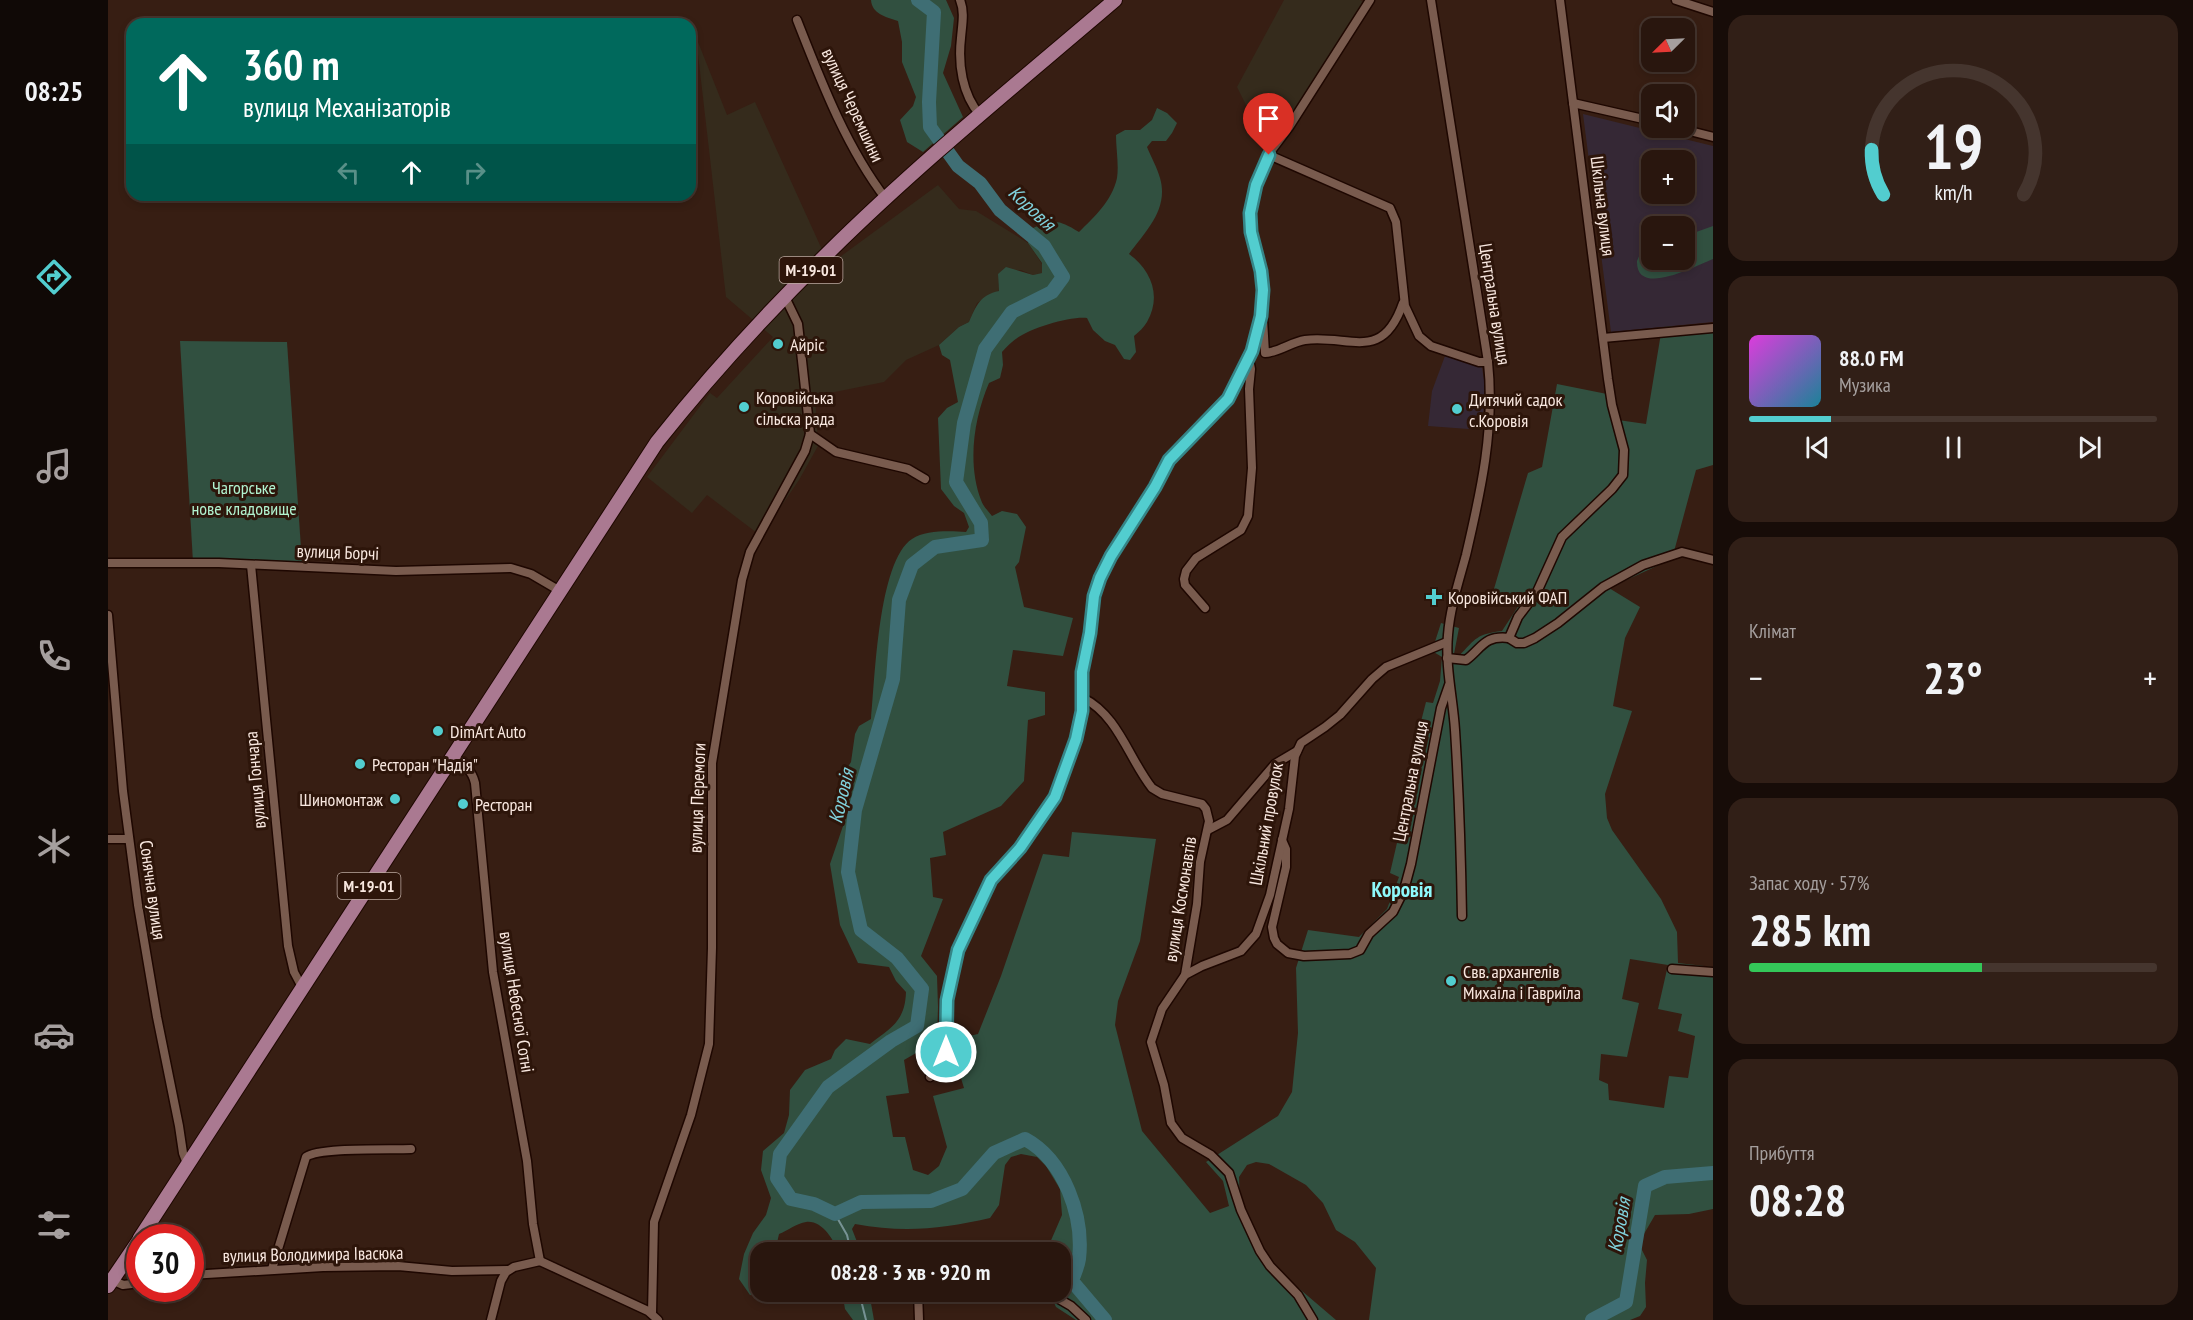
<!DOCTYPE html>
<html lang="uk">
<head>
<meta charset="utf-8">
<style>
  :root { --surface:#29160e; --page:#311f17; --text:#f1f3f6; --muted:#a59f9e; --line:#45352e; --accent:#52cdcf }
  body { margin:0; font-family:"PT Sans Narrow",sans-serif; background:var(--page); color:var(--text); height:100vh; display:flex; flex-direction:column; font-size:22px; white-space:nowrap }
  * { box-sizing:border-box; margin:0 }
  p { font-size:20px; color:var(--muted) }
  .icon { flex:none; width:33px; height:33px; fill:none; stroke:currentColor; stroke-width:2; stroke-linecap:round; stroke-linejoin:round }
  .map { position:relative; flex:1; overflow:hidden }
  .details { display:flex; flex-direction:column; gap:15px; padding:15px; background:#170c08; width:480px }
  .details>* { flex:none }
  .top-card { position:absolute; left:18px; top:18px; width:570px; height:183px; border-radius:18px; box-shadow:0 3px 9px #0003,0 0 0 2px var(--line); background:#00695c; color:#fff; overflow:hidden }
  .needle { width:39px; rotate:246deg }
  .buttons { position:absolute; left:1533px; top:18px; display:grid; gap:12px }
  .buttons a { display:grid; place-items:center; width:54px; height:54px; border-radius:12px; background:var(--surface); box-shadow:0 3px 9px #0003,0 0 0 2px var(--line); font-size:30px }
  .speed { position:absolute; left:18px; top:1224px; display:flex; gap:12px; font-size:30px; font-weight:700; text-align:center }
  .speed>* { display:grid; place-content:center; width:78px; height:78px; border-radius:50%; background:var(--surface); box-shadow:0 3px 9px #0003,0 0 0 2px var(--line); line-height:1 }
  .speed .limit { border:9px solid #d22; background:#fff; color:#111 }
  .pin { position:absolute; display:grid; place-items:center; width:51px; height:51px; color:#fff; margin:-62px -26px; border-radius:50% 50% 50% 0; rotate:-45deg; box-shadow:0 0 6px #0007 }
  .pin .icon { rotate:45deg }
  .me { position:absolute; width:66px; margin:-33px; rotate:0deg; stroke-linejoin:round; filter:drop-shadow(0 0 4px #0008) }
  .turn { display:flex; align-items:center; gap:21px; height:126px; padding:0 18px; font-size:27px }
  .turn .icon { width:78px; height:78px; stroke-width:2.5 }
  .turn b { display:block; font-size:42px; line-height:51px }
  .lanes { display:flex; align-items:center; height:57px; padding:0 18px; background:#0003; justify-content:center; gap:30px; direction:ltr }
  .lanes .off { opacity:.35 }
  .big { font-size:45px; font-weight:800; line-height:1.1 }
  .details .widget { flex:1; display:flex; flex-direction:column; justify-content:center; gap:9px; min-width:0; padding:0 21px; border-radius:18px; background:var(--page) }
  .details .dial { align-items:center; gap:0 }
  .dial svg { height:156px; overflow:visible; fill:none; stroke:var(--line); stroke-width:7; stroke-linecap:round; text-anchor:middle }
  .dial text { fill:var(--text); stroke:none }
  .song { display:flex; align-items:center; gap:18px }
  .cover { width:72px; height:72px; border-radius:9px; background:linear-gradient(135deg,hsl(300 70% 55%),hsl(190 70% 35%)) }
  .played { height:6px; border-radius:3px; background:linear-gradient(90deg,var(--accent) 20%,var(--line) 20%) }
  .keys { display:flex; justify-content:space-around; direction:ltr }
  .heat { display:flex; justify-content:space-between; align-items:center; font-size:33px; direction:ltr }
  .charge { height:9px; border-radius:4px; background:linear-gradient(90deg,#34c759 57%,var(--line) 0) }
  .trip { position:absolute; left:642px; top:1242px; width:321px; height:60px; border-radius:18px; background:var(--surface); box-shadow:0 3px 9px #0003,0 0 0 2px var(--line); font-weight:800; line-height:60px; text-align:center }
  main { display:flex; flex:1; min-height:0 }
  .dock { display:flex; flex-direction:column; width:108px; justify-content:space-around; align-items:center; background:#100906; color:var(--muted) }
  .dock .icon { width:42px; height:42px }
  .dock .active { color:var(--accent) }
  .dock b { font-size:27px; color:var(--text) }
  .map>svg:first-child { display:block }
  .industrial { fill:#352b1c }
  .education { fill:#352835; fill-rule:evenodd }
  .green { fill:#315040; fill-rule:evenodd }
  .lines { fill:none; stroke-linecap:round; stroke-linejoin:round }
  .stream { stroke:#779394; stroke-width:2 }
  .river { stroke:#3f6e74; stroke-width:14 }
  .minor-casing { stroke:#1e0701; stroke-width:11 }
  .primary-casing { stroke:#1e0701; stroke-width:16 }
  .minor { stroke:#795b4e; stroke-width:8 }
  .primary { stroke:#aa7991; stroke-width:14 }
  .route-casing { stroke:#358587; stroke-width:15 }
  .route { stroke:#52cdcf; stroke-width:10 }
  .poi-dot { fill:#52cdcf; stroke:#2d150a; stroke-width:2 }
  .labels { text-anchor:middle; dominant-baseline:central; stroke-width:6; stroke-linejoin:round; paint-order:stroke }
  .shield { fill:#2d150a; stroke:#bca9a0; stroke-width:1.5 }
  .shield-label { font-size:16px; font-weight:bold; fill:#f9e8e0 }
  .street-label { font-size:18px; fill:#f9e8e0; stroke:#2d150a }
  .poi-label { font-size:18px; fill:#f9e8e0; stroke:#2d150a; text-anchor:start }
  .park-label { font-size:18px; fill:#b1f3d0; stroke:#2d150a }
  .water-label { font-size:20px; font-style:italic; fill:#80d2dd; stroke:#2d150a }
  .quarter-label { font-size:21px; font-weight:bold; fill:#8ef9fb; stroke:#2d150a }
</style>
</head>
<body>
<main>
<nav class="dock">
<b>08:25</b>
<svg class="icon active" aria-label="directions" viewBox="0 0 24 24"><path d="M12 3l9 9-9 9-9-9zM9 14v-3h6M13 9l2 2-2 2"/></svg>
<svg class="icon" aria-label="music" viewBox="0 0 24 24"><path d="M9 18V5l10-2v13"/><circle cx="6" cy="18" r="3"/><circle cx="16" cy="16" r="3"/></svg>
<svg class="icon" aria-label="phone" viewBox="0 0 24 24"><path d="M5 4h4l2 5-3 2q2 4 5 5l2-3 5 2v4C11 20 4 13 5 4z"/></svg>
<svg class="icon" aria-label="climate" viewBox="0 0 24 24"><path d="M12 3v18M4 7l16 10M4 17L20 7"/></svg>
<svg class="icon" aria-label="car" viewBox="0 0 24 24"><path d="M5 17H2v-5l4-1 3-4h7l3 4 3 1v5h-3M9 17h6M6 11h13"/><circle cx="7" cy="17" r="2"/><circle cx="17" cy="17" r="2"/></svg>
<svg class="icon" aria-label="filters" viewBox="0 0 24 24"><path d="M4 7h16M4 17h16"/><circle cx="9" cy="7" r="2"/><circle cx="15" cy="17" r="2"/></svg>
</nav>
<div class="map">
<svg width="1605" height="1320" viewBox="0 0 1605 1320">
  <rect width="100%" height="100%" fill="#371e13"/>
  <g class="industrial">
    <polygon points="1176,0 1252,0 1257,3 1175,130 1138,105 1129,87"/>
    <polygon points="588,37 619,115 647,102 721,265 830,185 851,209 868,211 920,243 934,264 934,273 925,275 913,270 890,274 891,291 869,303 861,322 851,327 831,345 798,360 776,382 707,396 710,446 691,480 653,536 599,495 584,513 539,477 602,393 609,398 665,337 618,297"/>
  </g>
  <g class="education">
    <path d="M1475 114 1605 146V322L1503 332ZM1544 160H1576V194H1544ZM1544 226H1576V260H1544Z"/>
    <polygon points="1337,356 1374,367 1377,387 1374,430 1320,426 1324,391"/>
  </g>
  <g class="green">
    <path d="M763 0H838L846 18 843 46 835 73 855 117 815 152 799 142 792 120 805 106 808 97 794 62V42L790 21C778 17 764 14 763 0Z"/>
    <path d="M1049 108 1059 113 1069 123 1064 133 1058 141H1044L1039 147C1043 157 1049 167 1052 178 1061 209 1038 231 1021 254 1043 270 1054 296 1039 322 1036 327 1031 332 1026 336L1028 352 1022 360 1016 359 1007 345 997 341 985 330 979 318C961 316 918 329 904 342 900 345 897 349 894 352L895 365 892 378 881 383C866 418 859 463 873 500 875 506 880 511 884 516L894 511 909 514 918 527 911 562 907 567 916 607 965 618 955 656 905 650 899 686 937 692V715L920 720 916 781 893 806 835 832 838 855 822 858 825 897 835 899 813 956 829 976 830 1007 829 1041 796 1060 801 1093 778 1096 785 1137H797L805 1170 820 1175 831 1166 839 1147 825 1096 856 1088 847 1059 844 1040 870 1034 893 976 935 854 961 857 964 832 1048 839 1032 941 1010 1001 1007 1025 1034 1131 1102 1213 1121 1206 1115 1181 1098 1162 1170 1116 1184 1092 1190 1033 1188 968 1200 930 1251 937 1279 909 1291 877 1282 873 1304 778H1311L1321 737 1310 733 1318 702 1325 703 1332 681 1334 657 1324 651 1333 623 1351 628 1346 654 1351 656C1368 638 1369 634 1394 631L1411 605 1383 599 1420 473 1434 467 1449 384 1504 395 1510 420 1538 424 1554 327 1605 324V465L1588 470 1564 559 1501 588 1532 607 1517 638 1505 706 1524 711 1497 794 1499 818 1504 830 1553 899 1569 932 1570 963 1605 967V1209L1581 1214 1547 1215 1533 1239V1248L1539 1260 1537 1283 1538 1307 1532 1316 1522 1320H1261L1268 1268 1247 1242 1228 1230 1215 1203 1198 1185 1161 1164 1148 1162 1139 1165 1131 1177 1132 1202 1146 1233 1167 1268 1228 1320H968L948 1307 941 1292H952V1252H938L954 1215 952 1189 938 1166 929 1157 913 1154 903 1157 897 1165 891 1205 882 1218C834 1229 796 1233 747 1224L744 1229 753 1252H730C726 1240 714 1220 698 1222 689 1223 679 1231 671 1234L667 1252H652V1290L648 1294 642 1295 631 1279 636 1254 645 1233 658 1215 663 1198 653 1170 655 1151 676 1133 681 1115 682 1090 697 1070 723 1059 727 1050 738 1039 762 1044C784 1027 797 1021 798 992L788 981 781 967 750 963 732 925 722 864 735 826 732 811V787L736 773 743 762 747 734 751 726 763 719C767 680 770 561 804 539 818 530 841 531 858 532L861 527 856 513 846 506 833 489 830 418 839 408 850 402 842 360 834 355 831 345 851 327 861 322C868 306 872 295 891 291L890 274 898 267 925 275 934 273V263L920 243 925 228C947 219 951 220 971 232 986 217 1004 201 1009 178 1011 165 1008 149 1008 135L1017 130H1032L1044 120ZM1522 959 1560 965 1550 1009 1574 1014 1570 1031 1587 1036 1580 1078 1561 1076 1556 1108 1501 1100 1500 1084 1491 1080 1493 1054 1519 1057 1531 1003 1514 999Z"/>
    <path d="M1605 226V259C1587 266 1528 298 1529 261L1532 254 1543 248 1544 260H1576L1577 236Z"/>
    <polygon points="72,341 179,342 194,563 85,562"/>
    <polygon points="734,1292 761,1292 766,1320 745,1320 737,1309"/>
  </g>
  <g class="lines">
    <g class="stream">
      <polyline points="727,1214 739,1235 743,1252"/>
      <polyline points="751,1292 758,1320"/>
    </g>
    <g class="river">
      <path d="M810 0 826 12 821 102 822 127 850 166 872 183 892 210 936 246 955 277 944 292 904 312 877 349 856 423 848 482 873 523 874 540 827 547 804 565 791 600 785 679 747 810 740 872 753 930 789 958 814 989 809 1026 783 1041 720 1087 672 1154 669 1178 683 1199 706 1204 727 1214 753 1202 823 1201 854 1189 886 1153 917 1139C956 1160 976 1216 971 1259 970 1267 966 1274 964 1281L997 1320"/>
      <polyline points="1484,1320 1518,1302 1537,1186 1557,1177 1605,1173"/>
    </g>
    <g class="minor-casing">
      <g id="minor">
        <path d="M852 0C857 12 854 25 853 38 850 64 854 94 872 115"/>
        <path d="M1323 0 1380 362C1387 428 1373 491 1358 555 1351 581 1342 608 1340 635 1337 667 1345 698 1347 730 1351 792 1353 854 1354 916"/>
        <polyline points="1568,0 1605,12"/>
        <path d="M689 20C713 81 738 147 778 199"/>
        <polyline points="1465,103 1544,121"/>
        <polyline points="1570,128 1605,137"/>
        <polyline points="1161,155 1282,208 1288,222 1297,306 1311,336 1323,346 1371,362 1380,362"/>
        <path d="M1155 319 1157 353C1172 352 1183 342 1197 340 1241 334 1274 364 1295 303"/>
        <polyline points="1495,338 1605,328"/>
        <polyline points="702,434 728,452 800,469 817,479"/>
        <polyline points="0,563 111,563 288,571 403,568 423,574 452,591"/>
        <polyline points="143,565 180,946 186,972 195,989"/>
        <polyline points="1097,608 1077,585 1076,579 1078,571 1088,558 1133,530 1140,516 1144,468 1141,389 1143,369 1141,359"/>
        <polyline points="0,615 15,791 30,905 49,1017 71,1126 75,1153 80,1166"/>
        <polyline points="1401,638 1409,643 1416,643 1427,638 1450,623 1495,587 1535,565 1574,552 1605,560"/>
        <path d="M1339 658 1358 660C1374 648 1376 635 1401 638L1410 617 1429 592 1454 537 1504 489 1515 475 1516 450 1504 405 1500 379 1452 0"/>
        <path d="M975 698C1010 715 1021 759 1044 788L1054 794 1094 804 1098 809 1101 821 1092 862 1089 904 1077 975 1054 1009 1043 1042 1056 1085 1063 1123 1074 1138 1103 1155 1121 1173 1133 1210 1152 1251 1162 1266 1190 1295 1205 1320"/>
        <path d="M344 756C355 763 364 770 367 783L385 972 419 1161 425 1224 432 1261"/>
        <polyline points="1100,830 1119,820 1167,764 1189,751"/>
        <polyline points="0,839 21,839"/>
        <polyline points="1174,840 1178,849 1178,867 1164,927 1166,938 1169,944 1180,953 1196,956 1242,954 1252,950 1261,934 1285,912 1296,890 1303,864 1333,708 1341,685"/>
        <polyline points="1564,969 1605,972"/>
        <polyline points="1077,975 1094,966 1133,951 1148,934 1162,895 1181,809 1187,756 1193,743 1217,727 1232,715 1264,679 1278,667 1339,642"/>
        <polyline points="822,1077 839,1048 839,1000 850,950 883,880 912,848 947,797 968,739 974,711 973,673 982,633 986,595 992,578 1010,544 1047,487 1061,460 1120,399 1144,351 1153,316 1155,290 1142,219 1144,201 1152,173 1163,151 1181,127 1262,0"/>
        <polyline points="810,1252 810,1247"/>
        <path d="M164 1269 198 1157C211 1147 283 1150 303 1149"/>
        <polyline points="82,1275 215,1267 290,1266 344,1271 400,1270"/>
        <polyline points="4,1280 15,1285 32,1283"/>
        <polyline points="810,1292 811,1320"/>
        <polyline points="944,1295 963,1306 978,1320"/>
        <polyline points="544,1313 546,1222 583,1115 601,1044 604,948 604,763 634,580 642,552 697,451 702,434 690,324 677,297"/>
        <polyline points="383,1320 393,1281 398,1272 406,1267 432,1261 540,1311 550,1320"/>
      </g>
    </g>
    <g class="primary-casing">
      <g id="primary">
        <path d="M32 1238 549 442C602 375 659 313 720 253 811 163 910 83 1007 0"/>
        <polyline points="0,1286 32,1239"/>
      </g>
    </g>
    <use href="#minor" class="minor"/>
    <use href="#primary" class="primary"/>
  </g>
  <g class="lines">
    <g class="route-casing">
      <polyline id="route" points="838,1052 839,1000 850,950 883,880 912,848 947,797 968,739 974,711 974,672 982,633 986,596 992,578 1003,556 1047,487 1061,460 1120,399 1144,351 1153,316 1155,290 1153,271 1143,232 1142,213 1148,185 1161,155"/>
    </g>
    <use href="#route" class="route"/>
  </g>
  <g class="poi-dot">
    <circle cx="670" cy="344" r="6"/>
    <circle cx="636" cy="407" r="6"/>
    <circle cx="1349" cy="409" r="6"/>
    <path d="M1323 588h6v6h6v6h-6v6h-6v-6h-6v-6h6z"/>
    <circle cx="330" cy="731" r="6"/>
    <circle cx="252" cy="764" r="6"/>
    <circle cx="287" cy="799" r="6"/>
    <circle cx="355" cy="804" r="6"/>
    <circle cx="1343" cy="981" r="6"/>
  </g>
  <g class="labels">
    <g class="shield">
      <rect x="671.5" y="257" width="63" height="26" rx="4.5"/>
      <rect x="229.5" y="873" width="63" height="26" rx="4.5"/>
    </g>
    <g class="shield-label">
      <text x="703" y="270">М-19-01</text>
      <text x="261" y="886">М-19-01</text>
    </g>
    <g class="street-label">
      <text transform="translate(745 105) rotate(65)">вулиця Черемшини</text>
      <text transform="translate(1495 206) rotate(83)">Шкільна вулиця</text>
      <text transform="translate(1387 304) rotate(81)">Центральна вулиця</text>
      <text transform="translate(230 552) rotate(2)">вулиця Борчі</text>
      <text transform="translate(147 780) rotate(-95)">вулиця Гончара</text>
      <text transform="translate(1302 781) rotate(-79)">Центральна вулиця</text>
      <text transform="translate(589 798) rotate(-88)">вулиця Перемоги</text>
      <text transform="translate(1158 824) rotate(-80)">Шкільний провулок</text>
      <text transform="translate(45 890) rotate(82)">Сонячна вулиця</text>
      <text transform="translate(1072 899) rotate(-81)">вулиця Космонавтів</text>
      <text transform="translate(409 1002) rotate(81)">вулиця Небесної Сотні</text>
      <text transform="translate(205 1254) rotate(-1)">вулиця Володимира Івасюка</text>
    </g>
    <g class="poi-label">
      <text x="682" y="344">Айріс</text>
      <text x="648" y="397">Коровійська<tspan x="648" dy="21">сільска рада</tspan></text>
      <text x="1361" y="399">Дитячий садок<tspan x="1361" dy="21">с.Коровія</tspan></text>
      <text x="1340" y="597">Коровійський ФАП</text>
      <text x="342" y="731">DimArt Auto</text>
      <text x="264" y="764">Ресторан "Надія"</text>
      <text x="275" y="799" text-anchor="end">Шиномонтаж</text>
      <text x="367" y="804">Ресторан</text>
      <text x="1355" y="971">Свв. архангелів<tspan x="1355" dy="21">Михаїла і Гавриїла</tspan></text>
    </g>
    <g class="park-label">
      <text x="136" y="487">Чагорське<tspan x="136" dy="21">нове кладовище</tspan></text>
    </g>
    <g class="water-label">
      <text transform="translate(924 208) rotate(43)">Коровія</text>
      <text transform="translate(733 796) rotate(-77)">Коровія</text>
      <text transform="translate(1511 1225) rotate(-80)">Коровія</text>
    </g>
    <g class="quarter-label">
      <text x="1294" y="889">Коровія</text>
    </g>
  </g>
</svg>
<div class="buttons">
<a><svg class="needle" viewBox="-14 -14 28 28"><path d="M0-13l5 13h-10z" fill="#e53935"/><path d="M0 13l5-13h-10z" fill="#a59f9e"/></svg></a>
<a><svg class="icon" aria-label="sound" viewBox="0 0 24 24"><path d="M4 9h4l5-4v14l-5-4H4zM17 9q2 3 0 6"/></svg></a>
<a>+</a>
<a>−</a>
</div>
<div class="speed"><div class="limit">30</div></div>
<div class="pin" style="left:1161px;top:155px;background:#d93025"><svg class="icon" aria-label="arrive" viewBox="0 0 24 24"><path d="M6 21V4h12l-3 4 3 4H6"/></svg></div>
<svg class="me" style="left:838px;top:1052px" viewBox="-20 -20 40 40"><circle r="17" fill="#52cdcf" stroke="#fff" stroke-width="3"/><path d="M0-11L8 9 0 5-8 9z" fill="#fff"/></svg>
<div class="trip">08:28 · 3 хв · 920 m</div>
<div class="top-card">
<div class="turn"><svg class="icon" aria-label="ahead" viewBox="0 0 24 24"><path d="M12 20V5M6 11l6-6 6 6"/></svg><div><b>360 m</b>вулиця Механізаторів</div></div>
<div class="lanes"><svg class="icon off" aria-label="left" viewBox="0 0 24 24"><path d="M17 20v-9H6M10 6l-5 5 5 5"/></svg><svg class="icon" aria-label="ahead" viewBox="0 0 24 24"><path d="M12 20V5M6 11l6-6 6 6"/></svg><svg class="icon off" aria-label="right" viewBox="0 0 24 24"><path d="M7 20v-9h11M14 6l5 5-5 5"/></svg></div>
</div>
</div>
<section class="details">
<div class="widget dial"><svg viewBox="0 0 100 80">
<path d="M14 69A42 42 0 1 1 86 69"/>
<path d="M14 69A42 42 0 0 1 8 46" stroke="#52cdcf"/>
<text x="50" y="56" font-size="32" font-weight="700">19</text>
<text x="50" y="72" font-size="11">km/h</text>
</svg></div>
<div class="widget">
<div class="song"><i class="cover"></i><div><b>88.0 FM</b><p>Музика</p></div></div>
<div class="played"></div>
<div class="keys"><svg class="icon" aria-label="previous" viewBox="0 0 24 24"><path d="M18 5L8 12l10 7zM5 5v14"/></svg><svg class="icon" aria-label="pause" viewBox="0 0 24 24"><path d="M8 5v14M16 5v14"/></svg><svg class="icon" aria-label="next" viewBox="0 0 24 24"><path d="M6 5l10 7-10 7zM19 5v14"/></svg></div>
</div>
<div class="widget"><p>Клімат</p>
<div class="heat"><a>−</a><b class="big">23°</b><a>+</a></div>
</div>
<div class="widget"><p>Запас ходу · 57%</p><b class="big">285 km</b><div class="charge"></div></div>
<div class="widget"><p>Прибуття</p><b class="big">08:28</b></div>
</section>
</main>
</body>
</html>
